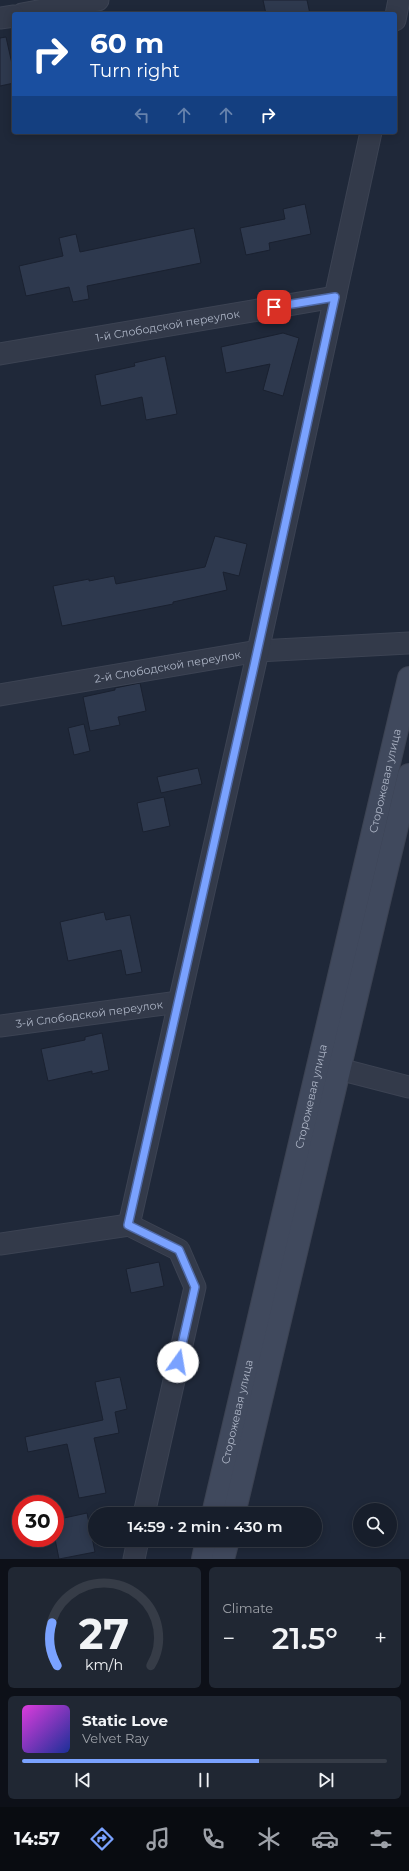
<!DOCTYPE html>
<html lang="en">
<head>
<meta charset="utf-8">
<style>
  :root { --surface:#171e2b; --page:#202733; --text:#f1f3f6; --muted:#9ea2a9; --line:#363c47; --accent:#7aa2ff }
  body { margin:0; font-family:Montserrat,sans-serif; background:var(--page); color:var(--text); height:100vh; display:flex; flex-direction:column; font-size:15px; white-space:nowrap }
  * { box-sizing:border-box; margin:0 }
  p { font-size:13px; color:var(--muted) }
  .icon { flex:none; width:22px; height:22px; fill:none; stroke:currentColor; stroke-width:2; stroke-linecap:round; stroke-linejoin:round }
  .map { position:relative; height:1559px; overflow:hidden }
  .panel { display:flex; flex-direction:column; gap:8px; padding:8px; background:#0d1018; flex:1 }
  .panel>* { flex:none }
  .guide { position:absolute; left:12px; top:12px; width:385px; height:122px; border-radius:4px; box-shadow:0 2px 10px #0003,0 0 0 1px var(--line); background:#1a4fa0; color:#fff; overflow:hidden }
  .tools { position:absolute; left:353px; top:1503px; display:grid; gap:8px }
  .tools a { display:grid; place-items:center; width:44px; height:44px; border-radius:50%; background:var(--surface); box-shadow:0 2px 10px #0003,0 0 0 1px var(--line); font-size:20px }
  .speed { position:absolute; left:12px; top:1495px; display:flex; gap:8px; font-size:20px; font-weight:700; text-align:center }
  .speed>* { display:grid; place-content:center; width:52px; height:52px; border-radius:50%; background:var(--surface); box-shadow:0 2px 10px #0003,0 0 0 1px var(--line); line-height:1 }
  .speed .limit { border:6px solid #d22; background:#fff; color:#111 }
  .pin { position:absolute; display:grid; place-items:center; width:34px; height:34px; color:#fff; margin:-17px; border-radius:8px; box-shadow:0 2px 6px #0006 }
  .me { position:absolute; width:44px; margin:-22px; rotate:13deg; stroke-linejoin:round; filter:drop-shadow(0 0 3px #0008) }
  .turn { display:flex; align-items:center; gap:14px; height:84px; padding:0 12px; font-size:18px }
  .turn .icon { width:52px; height:52px; stroke-width:2.5 }
  .turn b { display:block; font-size:28px; line-height:34px }
  .lanes { display:flex; align-items:center; height:38px; padding:0 12px; background:#0003; justify-content:center; gap:20px; direction:ltr }
  .lanes .off { opacity:.35 }
  .big { font-size:30px; font-weight:600; line-height:1.1 }
  .panel .card { flex:1; display:flex; flex-direction:column; justify-content:center; gap:6px; min-width:0; padding:0 14px; border-radius:6px; background:var(--page) }
  .panel .dial { align-items:center; gap:0 }
  .dial svg { height:104px; overflow:visible; fill:none; stroke:var(--line); stroke-width:7; stroke-linecap:round; text-anchor:middle }
  .dial text { fill:var(--text); stroke:none }
  .song { display:flex; align-items:center; gap:12px }
  .cover { width:48px; height:48px; border-radius:6px; background:linear-gradient(135deg,hsl(300 70% 55%),hsl(230 70% 35%)) }
  .played { height:4px; border-radius:2px; background:linear-gradient(90deg,var(--accent) 65%,var(--line) 65%) }
  .keys { display:flex; justify-content:space-around; direction:ltr }
  .heat { display:flex; justify-content:space-between; align-items:center; font-size:22px; direction:ltr }
  .panel .tiles { flex:1; display:grid; gap:8px; grid-template-columns:1fr 1fr }
  .card:last-child { grid-column:span 2 }
  .trip { position:absolute; left:88px; top:1507px; width:234px; height:40px; border-radius:20px; background:var(--surface); box-shadow:0 2px 10px #0003,0 0 0 1px var(--line); font-weight:600; line-height:40px; text-align:center }
  .tab-bar { display:flex; height:64px; justify-content:space-around; align-items:center; background:#090c11; color:var(--muted) }
  .tab-bar .icon { width:28px; height:28px }
  .tab-bar .current { color:var(--accent) }
  .tab-bar b { font-size:18px; color:var(--text) }
  .map>svg:first-child { display:block }
  .building { fill:#2e394e; stroke:#1a2130 }
  .lines { fill:none; stroke-linecap:round; stroke-linejoin:round }
  .street-casing { stroke:#3c4353; stroke-width:23 }
  .secondary-casing { stroke:#3c4353; stroke-width:24 }
  .street { stroke:#333a4a; stroke-width:21 }
  .secondary { stroke:#40495d; stroke-width:22 }
  .route-casing { stroke:#4f69a6; stroke-width:10 }
  .route { stroke:#7aa2ff; stroke-width:7 }
  .labels { text-anchor:middle; dominant-baseline:central; stroke-width:4; stroke-linejoin:round; paint-order:stroke }
  .street-label { font-size:11px; fill:#adb5c6; stroke:#181f2e }
</style>
</head>
<body>
<div class="map">
<svg width="409" height="1559" viewBox="0 0 409 1559">
  <rect width="100%" height="100%" fill="#1f2839"/>
  <g class="building">
    <polygon points="263,0 307,0 310,14 266,14"/>
    <polygon points="6,37 14,73 14,83 0,86 0,38"/>
    <polygon points="305,204 311,234 269,243 270,250 246,255 240,228 285,219 283,209"/>
    <polygon points="194,228 201,263 87,286 89,299 73,302 69,287 26,296 19,266 63,256 59,238 76,234 80,252"/>
    <polygon points="283,333 299,338 283,396 263,390 270,364 226,373 221,347"/>
    <polygon points="165,356 177,414 146,420 142,397 101,406 95,375 135,366 134,363"/>
    <polygon points="215,536 247,544 239,576 223,572 227,590 173,602 173,604 62,626 53,586 89,579 89,581 114,576 116,584 205,567"/>
    <polygon points="140,683 146,711 118,717 120,725 90,731 83,697 115,690 115,688"/>
    <polygon points="84,724 90,751 74,755 68,728"/>
    <polygon points="198,768 202,784 161,793 157,777"/>
    <polygon points="164,797 170,826 143,832 137,803"/>
    <polygon points="104,912 106,920 130,915 142,972 126,975 121,950 68,961 60,922"/>
    <polygon points="102,1033 109,1070 92,1074 92,1071 48,1081 41,1049 85,1040 85,1037"/>
    <polygon points="159,1262 164,1286 131,1293 126,1269"/>
    <polygon points="120,1377 127,1409 115,1412 119,1433 94,1438 106,1493 79,1498 67,1444 28,1452 25,1437 103,1420 95,1382"/>
    <polygon points="87,1513 95,1552 59,1559 55,1539 55,1520"/>
  </g>
  <g class="lines">
    <g class="street-casing">
      <g id="street">
        <polyline points="22,14 98,0"/>
        <polyline points="0,18 14,16"/>
        <polyline points="395,20 399,0"/>
        <path id="s1" d="M0 354 335 297"/>
        <path id="s2" d="M0 695 258 651 409 643"/>
        <path id="s3" d="M0 1026 179 1002"/>
        <polyline points="339,1069 409,1087"/>
        <polyline points="129,1225 258,651 371,132"/>
        <polyline points="129,1225 179,1250 195,1287 144,1514"/>
        <polyline points="0,1244 129,1225"/>
        <polyline points="134,1559 138,1540"/>
      </g>
    </g>
    <g class="secondary-casing">
      <g id="secondary">
        <path id="s4" d="M213 1514 409 678"/>
        <polyline points="234,1514 409,775"/>
        <polyline points="203,1559 207,1540"/>
        <polyline points="223,1559 228,1540"/>
      </g>
    </g>
    <use href="#street" class="street"/>
    <use href="#secondary" class="secondary"/>
  </g>
  <g class="lines">
    <g class="route-casing">
      <polyline id="route" points="178,1362 195,1287 179,1250 128,1225 254,666 335,297 274,307"/>
    </g>
    <use href="#route" class="route"/>
  </g>
  <g class="labels">
    <g class="street-label">
      <text stroke="none"><textPath href="#s1" startOffset="170">1-й Слободской переулок</textPath></text>
      <text stroke="none"><textPath href="#s2" startOffset="170">2-й Слободской переулок</textPath></text>
      <text stroke="none"><textPath href="#s4" startOffset="753">Сторожевая улица</textPath></text>
      <text stroke="none"><textPath href="#s3" startOffset="90">3-й Слободской переулок</textPath></text>
      <text stroke="none"><textPath href="#s4" startOffset="429">Сторожевая улица</textPath></text>
      <text stroke="none"><textPath href="#s4" startOffset="105">Сторожевая улица</textPath></text>
    </g>
  </g>
</svg>
<div class="tools">
<a><svg class="icon" aria-label="search" viewBox="0 0 24 24"><circle cx="10" cy="10" r="6"/><path d="M15 15l6 6"/></svg></a>
</div>
<div class="speed"><div class="limit">30</div></div>
<div class="pin" style="left:274px;top:307px;background:#d93025"><svg class="icon" aria-label="arrive" viewBox="0 0 24 24"><path d="M6 21V4h12l-3 4 3 4H6"/></svg></div>
<svg class="me" style="left:178px;top:1362px" viewBox="-20 -20 40 40"><circle r="19" fill="#fff"/><path d="M0-13L10 11 0 6-10 11z" fill="#7aa2ff"/></svg>
<div class="trip">14:59 · 2 min · 430 m</div>
<div class="guide">
<div class="turn"><svg class="icon" aria-label="right" viewBox="0 0 24 24"><path d="M7 20v-9h11M14 6l5 5-5 5"/></svg><div><b>60 m</b>Turn right</div></div>
<div class="lanes"><svg class="icon off" aria-label="left" viewBox="0 0 24 24"><path d="M17 20v-9H6M10 6l-5 5 5 5"/></svg><svg class="icon off" aria-label="ahead" viewBox="0 0 24 24"><path d="M12 20V5M6 11l6-6 6 6"/></svg><svg class="icon off" aria-label="ahead" viewBox="0 0 24 24"><path d="M12 20V5M6 11l6-6 6 6"/></svg><svg class="icon" aria-label="right" viewBox="0 0 24 24"><path d="M7 20v-9h11M14 6l5 5-5 5"/></svg></div>
</div>
</div>
<section class="panel">
<div class="tiles">
<div class="card dial"><svg viewBox="0 0 100 80">
<path d="M14 69A42 42 0 1 1 86 69"/>
<path d="M14 69A42 42 0 0 1 10 36" stroke="#7aa2ff"/>
<text x="50" y="56" font-size="32" font-weight="700">27</text>
<text x="50" y="72" font-size="11">km/h</text>
</svg></div>
<div class="card"><p>Climate</p>
<div class="heat"><a>−</a><b class="big">21.5°</b><a>+</a></div>
</div>
<div class="card">
<div class="song"><i class="cover"></i><div><b>Static Love</b><p>Velvet Ray</p></div></div>
<div class="played"></div>
<div class="keys"><svg class="icon" aria-label="previous" viewBox="0 0 24 24"><path d="M18 5L8 12l10 7zM5 5v14"/></svg><svg class="icon" aria-label="pause" viewBox="0 0 24 24"><path d="M8 5v14M16 5v14"/></svg><svg class="icon" aria-label="next" viewBox="0 0 24 24"><path d="M6 5l10 7-10 7zM19 5v14"/></svg></div>
</div>
</div>
</section>
<nav class="tab-bar">
<b>14:57</b>
<svg class="icon current" aria-label="directions" viewBox="0 0 24 24"><path d="M12 3l9 9-9 9-9-9zM9 14v-3h6M13 9l2 2-2 2"/></svg>
<svg class="icon" aria-label="music" viewBox="0 0 24 24"><path d="M9 18V5l10-2v13"/><circle cx="6" cy="18" r="3"/><circle cx="16" cy="16" r="3"/></svg>
<svg class="icon" aria-label="phone" viewBox="0 0 24 24"><path d="M5 4h4l2 5-3 2q2 4 5 5l2-3 5 2v4C11 20 4 13 5 4z"/></svg>
<svg class="icon" aria-label="climate" viewBox="0 0 24 24"><path d="M12 3v18M4 7l16 10M4 17L20 7"/></svg>
<svg class="icon" aria-label="car" viewBox="0 0 24 24"><path d="M5 17H2v-5l4-1 3-4h7l3 4 3 1v5h-3M9 17h6M6 11h13"/><circle cx="7" cy="17" r="2"/><circle cx="17" cy="17" r="2"/></svg>
<svg class="icon" aria-label="filters" viewBox="0 0 24 24"><path d="M4 7h16M4 17h16"/><circle cx="9" cy="7" r="2"/><circle cx="15" cy="17" r="2"/></svg>
</nav>
</body>
</html>
